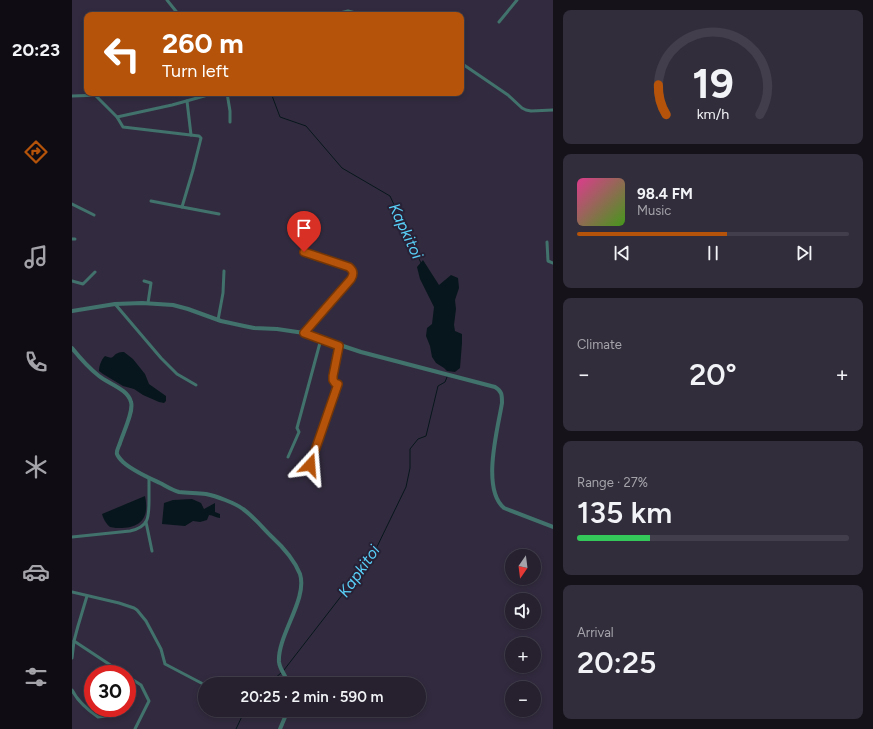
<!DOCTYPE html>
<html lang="en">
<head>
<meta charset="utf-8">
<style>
  :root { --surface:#26202f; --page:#322d3b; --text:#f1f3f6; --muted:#a4a3aa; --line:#423e4b; --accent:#b45309 }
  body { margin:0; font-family:Figtree,sans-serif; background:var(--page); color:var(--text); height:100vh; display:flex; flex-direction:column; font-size:15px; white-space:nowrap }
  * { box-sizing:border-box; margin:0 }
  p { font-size:13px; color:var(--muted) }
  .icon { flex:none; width:22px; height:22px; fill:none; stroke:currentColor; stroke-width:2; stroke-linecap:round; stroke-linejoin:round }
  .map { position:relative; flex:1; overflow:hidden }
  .side { display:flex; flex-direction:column; gap:10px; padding:10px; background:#15121a; width:320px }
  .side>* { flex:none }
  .guide { position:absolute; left:12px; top:12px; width:380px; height:84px; border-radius:8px; box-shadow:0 2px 6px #0003,0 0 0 1px var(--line); background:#b45309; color:#fff; overflow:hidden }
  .needle { width:26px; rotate:194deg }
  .fabs { position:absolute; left:433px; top:549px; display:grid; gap:8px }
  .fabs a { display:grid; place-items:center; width:36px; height:36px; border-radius:50%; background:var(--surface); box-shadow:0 2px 6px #0003,0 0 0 1px var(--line); font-size:20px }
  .speed { position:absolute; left:12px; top:665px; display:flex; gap:8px; font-size:20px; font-weight:700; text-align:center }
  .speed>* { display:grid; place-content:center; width:52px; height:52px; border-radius:50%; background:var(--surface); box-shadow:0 2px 6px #0003,0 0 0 1px var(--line); line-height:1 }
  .speed .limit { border:6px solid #d22; background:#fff; color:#111 }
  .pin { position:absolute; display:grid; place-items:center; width:34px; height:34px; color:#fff; margin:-41px -17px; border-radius:50% 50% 50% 0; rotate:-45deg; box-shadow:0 0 4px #0007 }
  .pin .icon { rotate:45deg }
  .me { position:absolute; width:44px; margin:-22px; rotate:19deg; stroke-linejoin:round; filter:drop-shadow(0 0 3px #0008) }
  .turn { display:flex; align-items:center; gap:14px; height:84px; padding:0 12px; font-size:18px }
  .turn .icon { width:52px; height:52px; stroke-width:2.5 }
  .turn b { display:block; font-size:28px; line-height:34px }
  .big { font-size:30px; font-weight:600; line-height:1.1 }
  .side .tile { flex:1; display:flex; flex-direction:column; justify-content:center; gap:6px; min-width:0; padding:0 14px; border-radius:8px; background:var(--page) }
  .side .dial { align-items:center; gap:0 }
  .dial svg { height:104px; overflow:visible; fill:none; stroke:var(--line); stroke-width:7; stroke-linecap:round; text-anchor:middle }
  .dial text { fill:var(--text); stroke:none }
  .song { display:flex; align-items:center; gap:12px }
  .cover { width:48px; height:48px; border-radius:6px; background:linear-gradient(135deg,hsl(330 70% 55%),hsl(100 70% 35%)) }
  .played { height:4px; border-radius:2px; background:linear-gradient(90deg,var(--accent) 55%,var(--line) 55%) }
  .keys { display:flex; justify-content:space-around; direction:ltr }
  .heat { display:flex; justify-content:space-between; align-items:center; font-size:22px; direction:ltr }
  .charge { height:6px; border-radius:3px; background:linear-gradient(90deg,#34c759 27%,var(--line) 0) }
  .trip { position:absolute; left:126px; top:677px; width:228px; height:40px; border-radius:20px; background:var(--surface); box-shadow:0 2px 6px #0003,0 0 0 1px var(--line); font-weight:600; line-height:40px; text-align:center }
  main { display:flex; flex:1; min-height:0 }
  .dock { display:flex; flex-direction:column; width:72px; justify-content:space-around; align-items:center; background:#0f0d13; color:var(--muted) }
  .dock .icon { width:28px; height:28px }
  .dock .current { color:var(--accent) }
  .dock b { font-size:18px; color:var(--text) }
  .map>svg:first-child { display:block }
  .water { fill:#07161c }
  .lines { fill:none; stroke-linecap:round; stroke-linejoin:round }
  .stream { stroke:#07161c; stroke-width:1 }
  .minor { stroke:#42726c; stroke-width:3 }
  .tertiary { stroke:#42726c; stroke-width:4 }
  .route-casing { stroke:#753606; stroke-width:10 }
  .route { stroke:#b45309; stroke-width:7 }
  .labels { text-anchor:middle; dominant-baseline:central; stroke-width:4; stroke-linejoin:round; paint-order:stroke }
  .water-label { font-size:16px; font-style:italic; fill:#59cff7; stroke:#282135 }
</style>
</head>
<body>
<main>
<nav class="dock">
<b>20:23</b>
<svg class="icon current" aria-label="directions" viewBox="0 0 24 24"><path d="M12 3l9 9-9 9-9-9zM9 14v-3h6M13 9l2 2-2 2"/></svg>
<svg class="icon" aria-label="music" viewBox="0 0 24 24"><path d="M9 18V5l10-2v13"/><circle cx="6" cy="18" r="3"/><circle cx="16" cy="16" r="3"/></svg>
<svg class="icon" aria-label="phone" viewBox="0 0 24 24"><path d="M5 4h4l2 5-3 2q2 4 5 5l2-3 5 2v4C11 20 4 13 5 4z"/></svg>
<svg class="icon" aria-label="climate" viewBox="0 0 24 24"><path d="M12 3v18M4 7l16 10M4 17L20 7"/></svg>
<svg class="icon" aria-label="car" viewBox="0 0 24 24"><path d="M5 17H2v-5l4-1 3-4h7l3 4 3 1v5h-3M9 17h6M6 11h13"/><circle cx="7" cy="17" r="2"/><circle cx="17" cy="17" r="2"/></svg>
<svg class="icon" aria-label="filters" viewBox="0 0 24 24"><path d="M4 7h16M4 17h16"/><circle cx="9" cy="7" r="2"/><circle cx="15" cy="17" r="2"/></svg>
</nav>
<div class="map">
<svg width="481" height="729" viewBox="0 0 481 729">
  <rect width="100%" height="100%" fill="#322b3f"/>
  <g class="water">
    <polygon points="351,260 367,285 379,275 386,278 387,288 383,300 384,309 382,325 383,331 390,334 390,343 388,368 383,372 375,371 372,368 364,363 360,357 358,346 354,336 355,328 360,324 362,307 348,279 345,267"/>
    <path d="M52 352 61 359 73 374 77 384 94 396V401L92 403 87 402 71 395 62 389 51 386 31 374 27 371C27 366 29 360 33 356 43 360 39 356 46 353 47 352 50 352 52 352Z"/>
    <path d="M73 496C77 516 71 527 50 528 47 528 41 528 38 527 34 524 31 518 30 514Z"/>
    <path d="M120 499 129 503 132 509 143 503V512L148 514V518C144 518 141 515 137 515L135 520 128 522 121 521 113 526 90 524 92 503 101 500Z"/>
  </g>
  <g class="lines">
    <g class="stream">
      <polyline points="199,93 208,117 234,126 270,168 318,196 349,263"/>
      <polyline points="212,670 301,555 334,487 338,468 338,449 346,439 354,436 366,386 373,382 375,377"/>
      <polyline points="196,684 209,673"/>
      <polyline points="164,729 173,710"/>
    </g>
    <g class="minor">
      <polyline points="95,0 107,15"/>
      <polyline points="260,15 276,11 291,15"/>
      <polyline points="427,22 445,0"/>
      <polyline points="389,63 436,95 450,108 454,110 459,111 481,110"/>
      <polyline points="155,93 158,111 158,122"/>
      <polyline points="23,95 45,117 51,127 127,136 129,138 121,170 110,207 147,214"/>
      <polyline points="0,96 30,95 38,93"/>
      <polyline points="115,101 119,135"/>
      <polyline points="45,117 100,105 143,93"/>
      <polyline points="79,201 110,207"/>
      <polyline points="0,204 22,215"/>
      <polyline points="0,239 3,239"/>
      <polyline points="475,242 476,261 481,263"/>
      <path d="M232 252 277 267C282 271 282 274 279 279L232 333"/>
      <polyline points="0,281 11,284 23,272"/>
      <polyline points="72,281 79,283 76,303"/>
      <polyline points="43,304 89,358 105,374 124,385"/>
      <polyline points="146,320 151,293 152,271"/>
      <polyline points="216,457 227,432 225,428 249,339"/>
      <polyline points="238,465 266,384 263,383 261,380 261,376 267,346"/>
      <polyline points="74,522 80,551"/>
      <path d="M0 537 58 531C77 527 77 517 77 500 77 493 77 485 77 478"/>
      <polyline points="0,592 47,603 62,608 65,610 74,621 89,649 93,664 133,685"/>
      <polyline points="2,641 52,674"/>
      <polyline points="0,658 2,641 6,626 15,596"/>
      <polyline points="55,676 69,685 77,701 63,729"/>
      <path d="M0 690C6 702 16 710 26 717 35 716 42 715 48 708"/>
      <polyline points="52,708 53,709"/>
    </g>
    <g class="tertiary">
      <path d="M0 311 43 304 70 303 101 305 116 309 149 321 172 326 182 328 205 329 232 333 289 352 423 387C430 391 430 395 430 403 426 428 409 489 432 508L481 527"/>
      <path d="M0 348C8 358 17 368 27 376 37 384 56 389 59 402 62 411 51 433 48 443 47 446 44 451 45 454 46 457 49 460 51 462 61 471 75 477 88 483 94 486 100 490 107 492 116 493 125 493 134 494 144 496 163 503 171 509 181 516 190 527 199 536 211 547 222 559 228 574 236 599 205 636 207 662 208 671 215 676 216 684"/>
      <polyline points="208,729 216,710"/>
    </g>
  </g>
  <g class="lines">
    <g class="route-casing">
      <path id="route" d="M232 252 277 267C282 271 282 274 279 279L232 333 267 346 261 376V380L263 383 266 384 238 465"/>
    </g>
    <use href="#route" class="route"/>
  </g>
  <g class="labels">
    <g class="water-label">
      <text transform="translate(334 231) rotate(65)">Kapkitoi</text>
      <text transform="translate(287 571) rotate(-55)">Kapkitoi</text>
    </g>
  </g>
</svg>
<div class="fabs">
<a><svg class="needle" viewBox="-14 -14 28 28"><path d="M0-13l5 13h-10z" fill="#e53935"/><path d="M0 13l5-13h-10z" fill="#a4a3aa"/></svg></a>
<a><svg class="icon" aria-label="sound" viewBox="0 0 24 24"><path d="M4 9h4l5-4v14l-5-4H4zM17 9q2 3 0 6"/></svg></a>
<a>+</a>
<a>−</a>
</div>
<div class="speed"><div class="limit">30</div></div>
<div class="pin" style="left:232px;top:252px;background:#d93025"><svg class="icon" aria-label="arrive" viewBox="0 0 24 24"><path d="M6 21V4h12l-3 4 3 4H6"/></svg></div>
<svg class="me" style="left:238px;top:465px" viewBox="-20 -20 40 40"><path d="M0-17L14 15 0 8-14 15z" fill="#b45309" stroke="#fff" stroke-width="4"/></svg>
<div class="trip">20:25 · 2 min · 590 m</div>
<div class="guide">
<div class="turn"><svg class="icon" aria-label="left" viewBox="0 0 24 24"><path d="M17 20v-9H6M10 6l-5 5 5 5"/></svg><div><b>260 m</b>Turn left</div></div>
</div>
</div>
<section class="side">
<div class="tile dial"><svg viewBox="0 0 100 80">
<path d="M14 69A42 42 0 1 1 86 69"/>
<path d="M14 69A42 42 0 0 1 8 46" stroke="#b45309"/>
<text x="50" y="56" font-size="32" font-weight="700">19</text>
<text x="50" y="72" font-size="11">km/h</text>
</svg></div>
<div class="tile">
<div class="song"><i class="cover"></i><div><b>98.4 FM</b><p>Music</p></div></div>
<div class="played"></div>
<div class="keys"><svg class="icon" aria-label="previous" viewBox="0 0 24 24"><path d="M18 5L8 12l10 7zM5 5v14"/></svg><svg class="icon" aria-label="pause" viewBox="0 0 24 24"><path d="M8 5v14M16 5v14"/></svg><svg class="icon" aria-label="next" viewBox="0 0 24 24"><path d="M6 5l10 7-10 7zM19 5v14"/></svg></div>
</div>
<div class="tile"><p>Climate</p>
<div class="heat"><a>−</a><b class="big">20°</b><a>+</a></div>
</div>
<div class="tile"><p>Range · 27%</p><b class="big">135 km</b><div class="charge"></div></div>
<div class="tile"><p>Arrival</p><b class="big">20:25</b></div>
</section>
</main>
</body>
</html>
